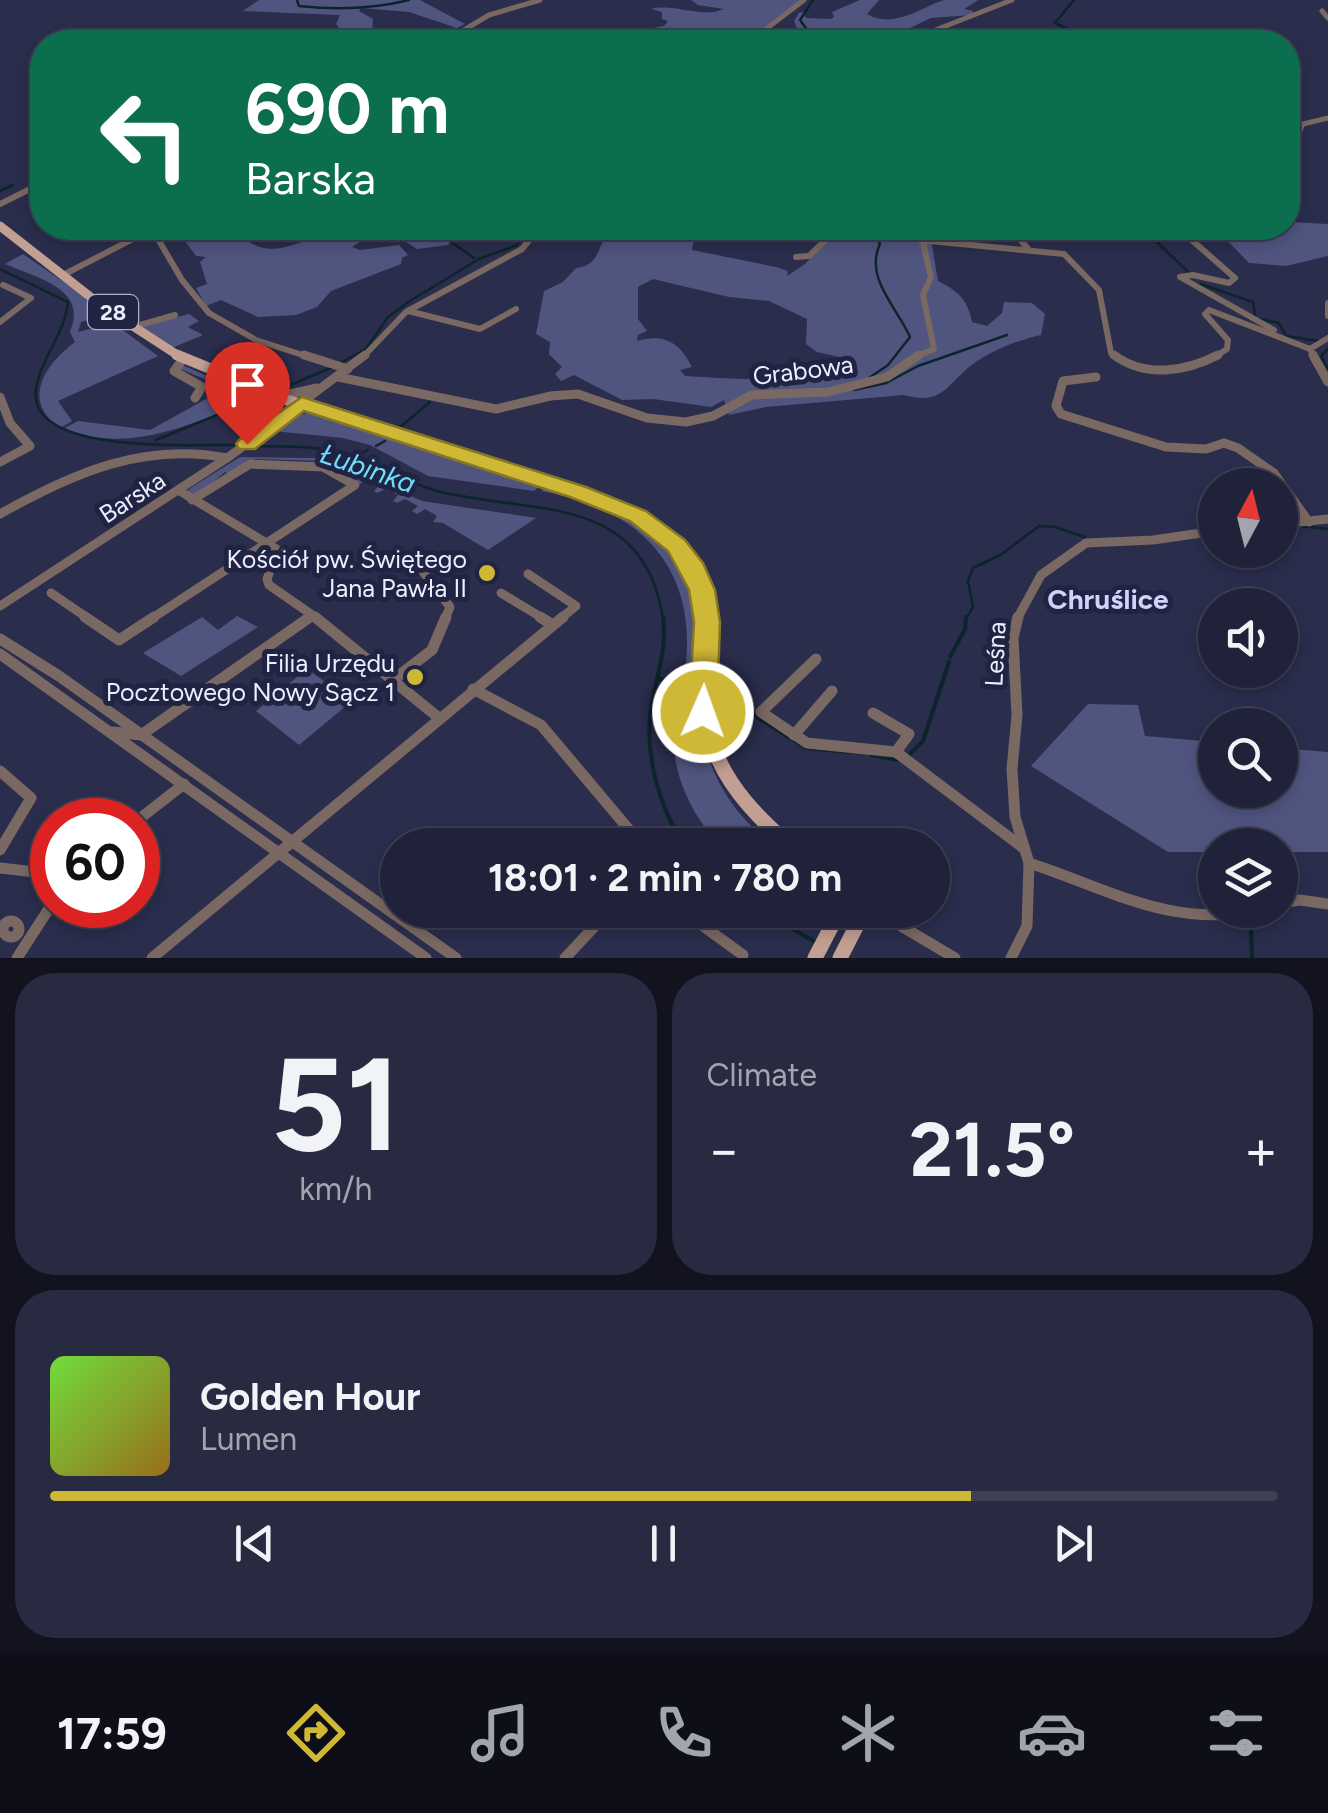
<!DOCTYPE html>
<html lang="en">
<head>
<meta charset="utf-8">
<style>
  :root { --surface:#202239; --page:#282a41; --text:#f1f3f6; --muted:#a2a4ae; --line:#3d3f53; --accent:#d0b837 }
  body { margin:0; font-family:Figtree,sans-serif; background:var(--page); color:var(--text); height:100vh; display:flex; flex-direction:column; font-size:38px; white-space:nowrap }
  * { box-sizing:border-box; margin:0 }
  p { font-size:32px; color:var(--muted) }
  .icon { flex:none; width:55px; height:55px; fill:none; stroke:currentColor; stroke-width:2; stroke-linecap:round; stroke-linejoin:round }
  .map { position:relative; height:958px; overflow:hidden }
  .panel { display:flex; flex-direction:column; gap:15px; padding:15px; background:#12131f; flex:1 }
  .panel>* { flex:none }
  .top-card { position:absolute; left:30px; top:30px; width:1270px; height:210px; border-radius:40px; box-shadow:0 5px 15px #0003,0 0 0 2px var(--line); background:#0b6e4f; color:#fff; overflow:hidden }
  .needle { width:65px; rotate:7deg }
  .buttons { position:absolute; left:1198px; top:468px; display:grid; gap:20px }
  .buttons a { display:grid; place-items:center; width:100px; height:100px; border-radius:50%; background:var(--surface); box-shadow:0 5px 15px #0003,0 0 0 2px var(--line); font-size:50px }
  .speed { position:absolute; left:30px; top:798px; display:flex; gap:20px; font-size:50px; font-weight:700; text-align:center }
  .speed>* { display:grid; place-content:center; width:130px; height:130px; border-radius:50%; background:var(--surface); box-shadow:0 5px 15px #0003,0 0 0 2px var(--line); line-height:1 }
  .speed .limit { border:15px solid #d22; background:#fff; color:#111 }
  .pin { position:absolute; display:grid; place-items:center; width:85px; height:85px; color:#fff; margin:-102px -42px; border-radius:50% 50% 50% 0; rotate:-45deg; box-shadow:0 0 10px #0007 }
  .pin .icon { rotate:45deg }
  .me { position:absolute; width:110px; margin:-55px; rotate:2deg; stroke-linejoin:round; filter:drop-shadow(0 0 8px #0008) }
  .turn { display:flex; align-items:center; gap:35px; height:210px; padding:0 50px; font-size:45px }
  .turn .icon { width:130px; height:130px; stroke-width:2.5 }
  .turn b { display:block; font-size:70px; line-height:85px }
  .big { font-size:75px; font-weight:700; line-height:1.1 }
  .panel .tile { flex:1; display:flex; flex-direction:column; justify-content:center; gap:15px; min-width:0; padding:0 35px; border-radius:40px; background:var(--page) }
  .panel .dial { align-items:center; gap:0 }
  .dial b { font-size:130px; line-height:1 }
  .song { display:flex; align-items:center; gap:30px }
  .cover { width:120px; height:120px; border-radius:15px; background:linear-gradient(135deg,hsl(100 70% 55%),hsl(40 70% 35%)) }
  .played { height:10px; border-radius:5px; background:linear-gradient(90deg,var(--accent) 75%,var(--line) 75%) }
  .keys { display:flex; justify-content:space-around; direction:ltr }
  .heat { display:flex; justify-content:space-between; align-items:center; font-size:55px; direction:ltr }
  .panel .tiles { flex:1; display:grid; gap:15px; grid-template-columns:1fr 1fr }
  .tile:last-child { grid-column:span 2 }
  .trip { position:absolute; left:380px; top:828px; width:570px; height:100px; border-radius:50px; background:var(--surface); box-shadow:0 5px 15px #0003,0 0 0 2px var(--line); font-weight:700; line-height:100px; text-align:center }
  .dock { display:flex; height:160px; justify-content:space-around; align-items:center; background:#0d0e17; color:var(--muted) }
  .dock .icon { width:70px; height:70px }
  .dock .active { color:var(--accent) }
  .dock b { font-size:45px; color:var(--text) }
  .map>svg:first-child { display:block }
  .green { fill:#505580; fill-rule:evenodd }
  .lines { fill:none; stroke-linecap:round; stroke-linejoin:round }
  .stream-far1 { stroke:#0c242b; stroke-width:2.5 }
  .stream { stroke:#0c242b; stroke-width:4 }
  .minor-far3 { stroke:#7a6862; stroke-width:5 }
  .minor-far2 { stroke:#7a6862; stroke-width:6 }
  .minor-far1 { stroke:#7a6862; stroke-width:9 }
  .minor { stroke:#7a6862; stroke-width:11 }
  .major-far2 { stroke:#c39f93; stroke-width:9 }
  .major-far1 { stroke:#c39f93; stroke-width:11 }
  .major { stroke:#c39f93; stroke-width:15 }
  .route { fill:#d0b837; stroke:#877824; stroke-width:2.5 }
  .poi-dot { fill:#d0b837; stroke:#202341; stroke-width:4 }
  .labels { text-anchor:middle; dominant-baseline:central; stroke-width:10; stroke-linejoin:round; paint-order:stroke }
  .shield { fill:#202341; stroke:#aeb1c5; stroke-width:2.5 }
  .shield-label { font-size:22px; font-weight:bold; fill:#ebeefe }
  .street-label { font-size:25px; fill:#ebeefe; stroke:#202341 }
  .poi-label { font-size:25px; fill:#ebeefe; stroke:#202341; text-anchor:end }
  .water-label { font-size:28px; font-style:italic; fill:#6ddffe; stroke:#202341 }
  .neighbourhood-label { font-size:28px; font-weight:bold; fill:#cdd3fa; stroke:#202341 }
</style>
</head>
<body>
<div class="map">
<svg width="1328" height="958" viewBox="0 0 1328 958">
  <rect width="100%" height="100%" fill="#2a2d4c"/>
  <g class="green">
    <polygon points="259,0 420,0 465,24 457,28 409,12 361,8 359,11 373,19 372,33 381,42 396,39 421,42 350,41 336,24 340,15 243,11"/>
    <path d="M691 0H802L752 38 734 42H628L616 35 664 26 668 21 662 19V12L651 9C675 3 702 19 724 9L698 5Z"/>
    <path d="M860 0H879L867 14C894 30 923 6 944 0 954 0 968 0 978 0L964 9 973 11 972 15 931 18 910 28 922 35 965 42H803L794 21 799 13 803 12 806 18 831 19 834 17 832 12Z"/>
    <polygon points="1288,222 1328,224 1328,256 1286,266 1249,263 1215,228 1288,228"/>
    <path d="M189 228H256L240 234C261 255 279 250 305 241L313 228H382L352 247 360 250 399 245 408 255 402 258 401 264 331 291 317 307 296 315 258 317 221 300 206 306 196 288 207 284 200 262 206 257 196 256 179 233Z"/>
    <polygon points="402,228 460,228 448,245 417,249 394,234"/>
    <path d="M597 228H715C702 232 694 234 692 250L776 267 788 271 787 276 805 264 838 228H929L938 281C958 291 968 300 972 322L987 326 1002 313 1004 302 1032 303 1045 314 1041 335C1016 341 994 349 973 364 946 384 944 406 904 395L766 407 729 415 724 400 711 407 653 399 622 400 574 375 561 381 555 374 562 367 549 354 550 342 536 334 544 291 563 282 576 268C598 266 598 249 607 232ZM653 279 729 297 769 301 807 319 806 344 817 352 839 357 841 366C791 384 738 379 685 376L680 370 692 367C680 343 665 333 637 341L638 335 647 331 638 319V287Z"/>
    <path d="M23 254 84 296 104 315 81 322 78 332 113 323 158 356 58 401 72 421 60 428C22 401 43 366 75 342L70 332C89 289 37 278 5 264Z"/>
    <polygon points="189,314 199,321 188,327 203,335 172,348 140,327"/>
    <path d="M180 364 227 385 263 395C197 421 134 456 63 429L78 421 150 430 226 388 178 368Z"/>
    <polygon points="309,413 541,484 534,491 428,476 370,445 343,438 273,431 297,415"/>
    <polygon points="240,457 315,458 337,462 422,501 536,518 488,550 443,523 433,522 437,516 425,509 417,514 412,511 418,506 405,499 397,503 393,501 398,495 386,489 377,493 374,491 379,485 367,479 360,484 355,481 361,475 322,461 255,459 229,474 225,472 199,494 190,495 188,490 192,487"/>
    <path d="M548 485C595 503 659 518 685 565 702 596 698 630 696 663 693 734 713 802 774 845H718C695 816 677 786 674 748 672 715 686 683 687 649 690 556 629 506 541 491Z"/>
    <polygon points="237,616 258,627 181,676 143,653 202,617 218,630"/>
    <polygon points="307,669 352,701 299,745 256,711"/>
    <polygon points="1088,704 1138,705 1145,736 1215,742 1215,790 1280,790 1280,748 1328,752 1328,852 1280,852 1280,845 1215,845 1215,852 1168,852 1031,766"/>
  </g>
  <g class="lines">
    <g class="stream-far1">
      <path d="M297 0 299 6C336 10 373 9 409 0"/>
      <polyline points="1074,0 1055,23 1078,34 1071,37 1076,42"/>
      <polyline points="810,42 813,38 800,20 813,0"/>
      <polyline points="0,191 13,185"/>
      <polyline points="447,228 455,233 451,242 474,258"/>
      <polyline points="1134,228 1155,240 1188,272"/>
      <path d="M0 269 68 302C65 335 40 358 36 390 28 456 196 444 237 445"/>
      <polyline points="1200,284 1253,302 1255,315"/>
      <polyline points="1261,319 1279,323 1286,336 1318,341"/>
      <polyline points="1328,349 1321,356 1328,368"/>
      <polyline points="340,363 366,349 388,317 410,301 479,259 517,245 527,228"/>
      <path d="M869 378 888 365 910 337C897 307 864 278 880 244L877 239"/>
      <polyline points="854,390 886,383 918,366 1007,335"/>
      <polyline points="276,391 333,367"/>
      <polyline points="398,429 430,402"/>
      <polyline points="156,440 264,396"/>
      <path d="M250 446C285 447 322 445 356 456 386 465 410 485 441 492 533 514 645 493 663 619"/>
      <polyline points="376,446 385,441"/>
      <polyline points="356,456 368,450"/>
      <polyline points="1300,526 1328,529"/>
      <polyline points="966,619 973,607 968,581 973,568 1002,554 1039,526 1055,527 1085,537"/>
    </g>
    <g class="stream">
      <path d="M663 617C667 648 658 672 652 702 643 749 658 807 685 845"/>
      <polyline points="950,657 965,629 966,617"/>
      <polyline points="660,679 693,687"/>
      <polyline points="711,690 735,695 755,716 806,748 849,752"/>
      <polyline points="871,755 898,760"/>
      <polyline points="909,755 923,741 949,662"/>
      <polyline points="760,910 817,943"/>
      <polyline points="1251,925 1252,958"/>
    </g>
    <g class="minor-far3">
      <polyline points="1322,11 1328,18"/>
      <polyline points="444,42 489,15 540,0"/>
      <polyline points="749,42 804,0"/>
      <polyline points="930,42 933,31 1012,0"/>
      <polyline points="1295,141 1303,124 1328,118"/>
    </g>
    <g class="minor-far2">
      <polyline points="0,204 42,183"/>
      <polyline points="135,228 158,239 182,280 209,313 256,340 312,358"/>
      <polyline points="876,228 913,233 923,243"/>
      <polyline points="1011,228 1028,249"/>
      <polyline points="1178,228 1235,278 1229,283 1193,275 1180,277 1274,330"/>
      <polyline points="536,235 568,228"/>
      <polyline points="796,257 809,256 838,228"/>
      <polyline points="63,275 154,228"/>
      <polyline points="1328,303 1328,316"/>
      <polyline points="408,311 480,329 516,309"/>
      <polyline points="0,322 31,298 3,285"/>
      <polyline points="133,327 175,315"/>
      <polyline points="1310,349 1328,338"/>
      <polyline points="362,358 406,312 522,249 539,228"/>
      <polyline points="913,358 934,349 923,295 931,277 923,243 929,241 1064,254 1099,290 1111,353 1117,358"/>
      <polyline points="1213,358 1227,349 1228,340 1205,314 1209,310 1310,349 1315,358"/>
    </g>
    <g class="minor-far1">
      <polyline points="304,355 348,369"/>
      <path d="M1114 355C1145 378 1185 372 1218 355"/>
      <polyline points="1313,355 1328,382"/>
      <polyline points="183,359 174,371 202,387 195,398"/>
      <polyline points="338,377 496,409 550,396 578,394 647,418 686,422 713,416 752,395 828,392 887,377 919,355"/>
      <polyline points="1096,377 1063,381 1056,406 1061,414 1166,447 1206,449 1224,443 1238,448 1274,473 1309,522"/>
      <polyline points="281,396 317,388"/>
      <polyline points="0,397 10,423 30,446 0,462"/>
      <polyline points="178,490 278,550 267,579 269,585 318,619"/>
      <path d="M0 514C73 473 143 442 227 458"/>
      <polyline points="1280,524 1328,519"/>
      <polyline points="396,556 414,560 450,607 445,619"/>
      <polyline points="528,574 576,606 560,619"/>
      <polyline points="51,593 89,619"/>
      <polyline points="501,593 544,619"/>
      <polyline points="0,606 230,456 365,355"/>
      <polyline points="151,619 355,485 323,467 250,464 192,500"/>
      <polyline points="306,619 312,615"/>
      <polyline points="1017,619 1041,575 1086,543 1153,540 1215,531"/>
    </g>
    <g class="minor">
      <polyline points="85,617 119,640 154,617"/>
      <polyline points="315,617 439,718"/>
      <polyline points="540,617 553,625"/>
      <polyline points="1018,617 1013,638 1017,715 1012,769 1015,817 1029,863"/>
      <polyline points="0,639 59,676 456,958"/>
      <polyline points="0,654 426,958"/>
      <polyline points="816,659 761,712 807,743 896,752 909,734 873,713"/>
      <polyline points="393,680 432,650 446,617"/>
      <polyline points="473,689 541,725 642,845"/>
      <polyline points="113,732 141,735 310,617"/>
      <polyline points="794,735 832,691"/>
      <polyline points="896,752 1022,847"/>
      <polyline points="0,771 31,798 0,850"/>
      <polyline points="138,820 184,784"/>
      <polyline points="0,868 52,874"/>
      <polyline points="1280,903 1300,900 1328,904"/>
      <polyline points="681,910 743,955"/>
      <polyline points="874,910 955,958"/>
      <circle cx="11" cy="929" r="8"/>
      <polyline points="17,958 52,904"/>
      <polyline points="152,958 563,617"/>
      <polyline points="565,958 610,910"/>
      <path d="M1011 958 1027 926 1029 863C1109 889 1172 929 1259 910"/>
    </g>
    <polyline class="major-far2" points="0,226 102,306 182,358"/>
    <path class="major-far1" d="M177 355 287 400 624 509C670 533 700 566 704 619"/>
    <g class="major">
      <path d="M704 617C706 645 700 674 703 703 709 764 744 807 790 845"/>
      <polyline points="815,958 840,910"/>
      <polyline points="840,958 858,923 860,910"/>
    </g>
  </g>
  <polygon class="route" points="302,397 586,487 646,511 685,540 703,563 715,590 720,622 717,712 713,719 703,722 693,719 689,712 694,622 689,590 668,551 630,521 570,497 304,411 255,449 239,449 236,444 239,440"/>
  <g class="poi-dot">
    <circle cx="487" cy="573" r="10"/>
    <circle cx="415" cy="677" r="10"/>
  </g>
  <g class="labels">
    <rect class="shield" x="88" y="295" width="50" height="34" rx="8"/>
    <g class="shield-label">
      <text x="113" y="312">28</text>
    </g>
    <g class="street-label">
      <text transform="translate(803 370) rotate(-7)">Grabowa</text>
      <text transform="translate(132 497) rotate(-33)">Barska</text>
      <text transform="translate(995 654) rotate(-87)">Leśna</text>
    </g>
    <g class="poi-label">
      <text x="467" y="559">Kościół pw. Świętego<tspan x="467" dy="29">Jana Pawła II</tspan></text>
      <text x="395" y="663">Filia Urzędu<tspan x="395" dy="29">Pocztowego Nowy Sącz 1</tspan></text>
    </g>
    <g class="water-label">
      <text transform="translate(368 468) rotate(19)">Łubinka</text>
    </g>
    <g class="neighbourhood-label">
      <text x="1108" y="599">Chruślice</text>
    </g>
  </g>
</svg>
<div class="buttons">
<a><svg class="needle" viewBox="-14 -14 28 28"><path d="M0-13l5 13h-10z" fill="#e53935"/><path d="M0 13l5-13h-10z" fill="#a2a4ae"/></svg></a>
<a><svg class="icon" aria-label="sound" viewBox="0 0 24 24"><path d="M4 9h4l5-4v14l-5-4H4zM17 9q2 3 0 6"/></svg></a>
<a><svg class="icon" aria-label="search" viewBox="0 0 24 24"><circle cx="10" cy="10" r="6"/><path d="M15 15l6 6"/></svg></a>
<a><svg class="icon" aria-label="layers" viewBox="0 0 24 24"><path d="M12 4l9 5-9 5-9-5zM3 14l9 5 9-5"/></svg></a>
</div>
<div class="speed"><div class="limit">60</div></div>
<div class="pin" style="left:247px;top:444px;background:#d93025"><svg class="icon" aria-label="arrive" viewBox="0 0 24 24"><path d="M6 21V4h12l-3 4 3 4H6"/></svg></div>
<svg class="me" style="left:703px;top:712px" viewBox="-20 -20 40 40"><circle r="17" fill="#d0b837" stroke="#fff" stroke-width="3"/><path d="M0-11L8 9 0 5-8 9z" fill="#fff"/></svg>
<div class="trip">18:01 · 2 min · 780 m</div>
<div class="top-card">
<div class="turn"><svg class="icon" aria-label="left" viewBox="0 0 24 24"><path d="M17 20v-9H6M10 6l-5 5 5 5"/></svg><div><b>690 m</b>Barska</div></div>
</div>
</div>
<section class="panel">
<div class="tiles">
<div class="tile dial"><b>51</b><p>km/h</p></div>
<div class="tile"><p>Climate</p>
<div class="heat"><a>−</a><b class="big">21.5°</b><a>+</a></div>
</div>
<div class="tile">
<div class="song"><i class="cover"></i><div><b>Golden Hour</b><p>Lumen</p></div></div>
<div class="played"></div>
<div class="keys"><svg class="icon" aria-label="previous" viewBox="0 0 24 24"><path d="M18 5L8 12l10 7zM5 5v14"/></svg><svg class="icon" aria-label="pause" viewBox="0 0 24 24"><path d="M8 5v14M16 5v14"/></svg><svg class="icon" aria-label="next" viewBox="0 0 24 24"><path d="M6 5l10 7-10 7zM19 5v14"/></svg></div>
</div>
</div>
</section>
<nav class="dock">
<b>17:59</b>
<svg class="icon active" aria-label="directions" viewBox="0 0 24 24"><path d="M12 3l9 9-9 9-9-9zM9 14v-3h6M13 9l2 2-2 2"/></svg>
<svg class="icon" aria-label="music" viewBox="0 0 24 24"><path d="M9 18V5l10-2v13"/><circle cx="6" cy="18" r="3"/><circle cx="16" cy="16" r="3"/></svg>
<svg class="icon" aria-label="phone" viewBox="0 0 24 24"><path d="M5 4h4l2 5-3 2q2 4 5 5l2-3 5 2v4C11 20 4 13 5 4z"/></svg>
<svg class="icon" aria-label="climate" viewBox="0 0 24 24"><path d="M12 3v18M4 7l16 10M4 17L20 7"/></svg>
<svg class="icon" aria-label="car" viewBox="0 0 24 24"><path d="M5 17H2v-5l4-1 3-4h7l3 4 3 1v5h-3M9 17h6M6 11h13"/><circle cx="7" cy="17" r="2"/><circle cx="17" cy="17" r="2"/></svg>
<svg class="icon" aria-label="filters" viewBox="0 0 24 24"><path d="M4 7h16M4 17h16"/><circle cx="9" cy="7" r="2"/><circle cx="15" cy="17" r="2"/></svg>
</nav>
</body>
</html>
